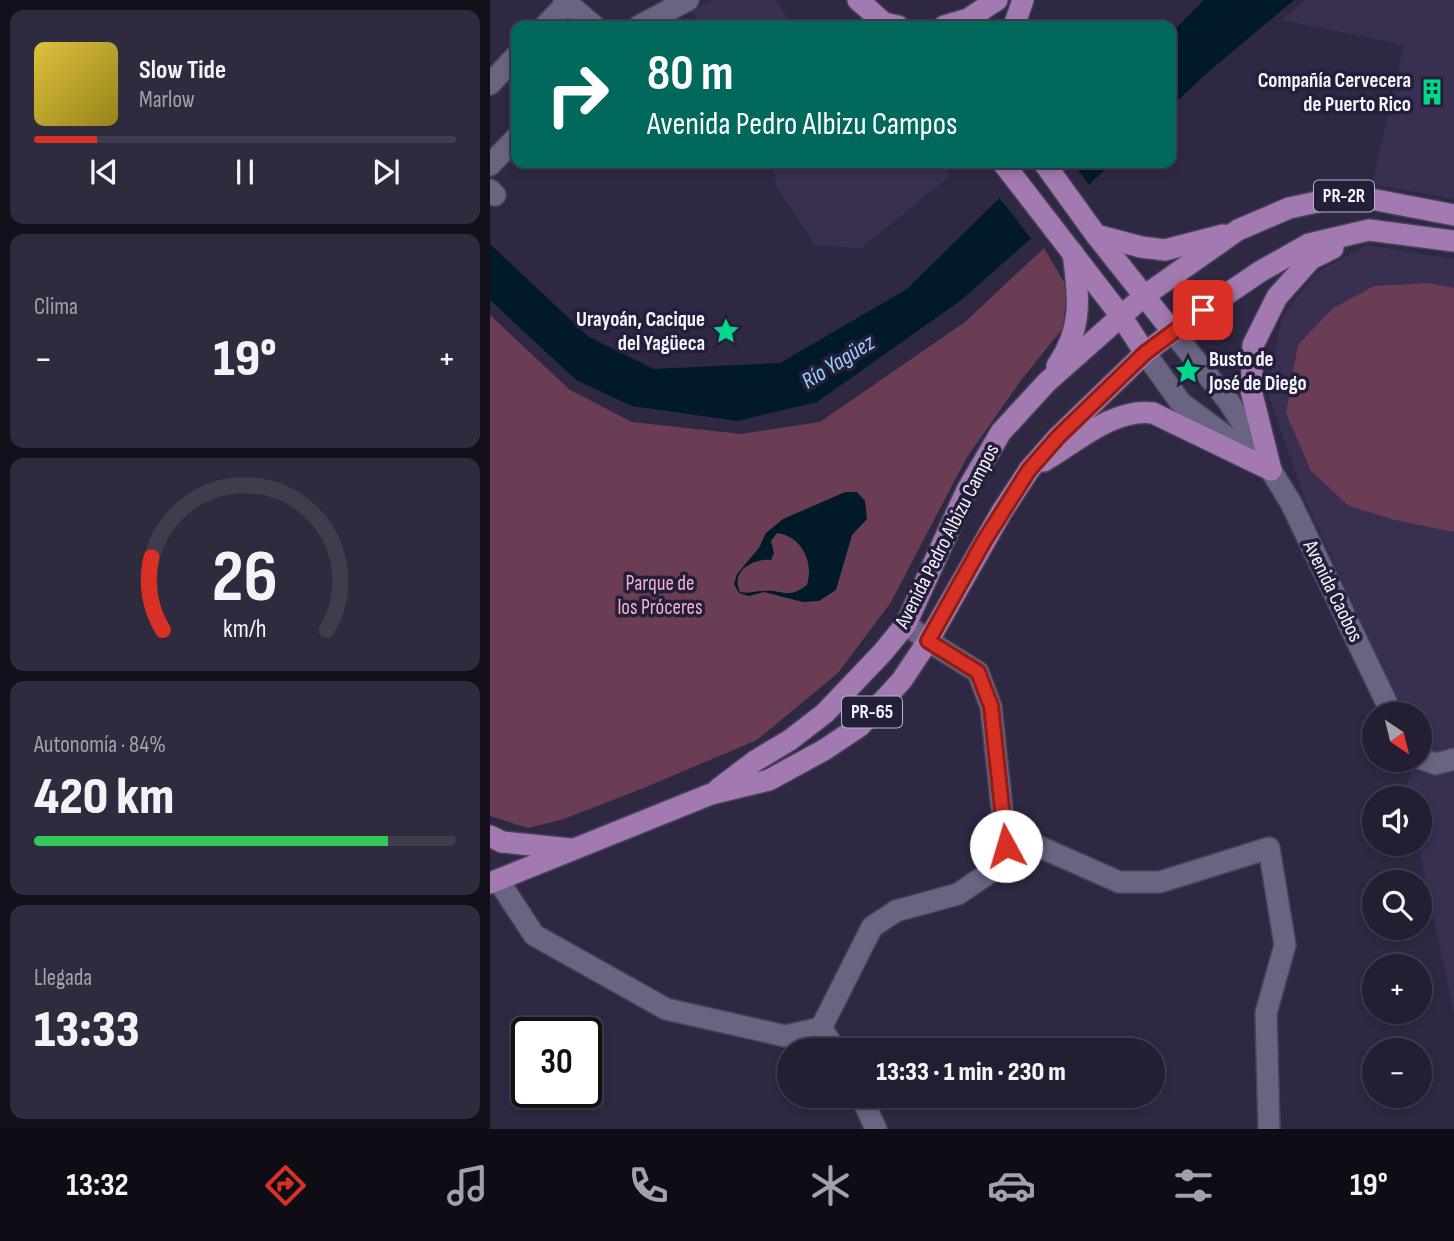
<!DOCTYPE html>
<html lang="es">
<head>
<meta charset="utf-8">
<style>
  :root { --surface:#231e32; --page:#2f2b3e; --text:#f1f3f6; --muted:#a3a2ac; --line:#403c4d; --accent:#d93025 }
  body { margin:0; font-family:"Sofia Sans Condensed",sans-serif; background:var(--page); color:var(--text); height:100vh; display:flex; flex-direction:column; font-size:26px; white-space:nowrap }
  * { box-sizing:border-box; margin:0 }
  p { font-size:23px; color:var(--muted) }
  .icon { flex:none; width:38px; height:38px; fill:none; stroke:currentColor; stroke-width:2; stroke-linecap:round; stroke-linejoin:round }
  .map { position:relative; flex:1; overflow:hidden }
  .panel { display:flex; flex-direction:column; gap:10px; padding:10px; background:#13101c; width:490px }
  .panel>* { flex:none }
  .banner { position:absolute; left:21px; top:21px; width:665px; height:147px; border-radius:14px; box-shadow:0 4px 10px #0003,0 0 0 2px var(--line); background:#00695c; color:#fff; overflow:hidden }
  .needle { width:46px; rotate:145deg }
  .buttons { position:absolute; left:872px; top:702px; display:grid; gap:14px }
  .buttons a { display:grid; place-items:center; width:70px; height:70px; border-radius:50%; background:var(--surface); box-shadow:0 4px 10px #0003,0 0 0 2px var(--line); font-size:35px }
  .speed { position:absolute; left:21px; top:1017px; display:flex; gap:14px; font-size:35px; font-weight:700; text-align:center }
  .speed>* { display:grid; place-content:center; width:91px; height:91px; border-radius:50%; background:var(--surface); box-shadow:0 4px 10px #0003,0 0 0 2px var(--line); line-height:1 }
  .speed .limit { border:4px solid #111; border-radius:10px; background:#fff; color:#111 }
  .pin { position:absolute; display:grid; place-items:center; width:60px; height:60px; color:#fff; margin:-30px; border-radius:14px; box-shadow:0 4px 10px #0006 }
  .me { position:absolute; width:77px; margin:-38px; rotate:354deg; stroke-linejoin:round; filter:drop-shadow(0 0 5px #0008) }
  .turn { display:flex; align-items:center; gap:24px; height:147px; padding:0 21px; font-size:32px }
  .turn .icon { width:91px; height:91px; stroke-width:2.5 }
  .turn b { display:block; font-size:49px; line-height:60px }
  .big { font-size:52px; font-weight:800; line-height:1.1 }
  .panel .card { flex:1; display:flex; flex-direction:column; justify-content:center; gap:10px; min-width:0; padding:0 24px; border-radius:14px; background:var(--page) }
  .panel .dial { align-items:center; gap:0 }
  .dial svg { height:182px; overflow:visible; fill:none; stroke:var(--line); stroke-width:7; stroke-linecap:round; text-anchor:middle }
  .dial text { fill:var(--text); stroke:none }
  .song { display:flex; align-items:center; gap:21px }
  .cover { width:84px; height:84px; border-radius:10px; background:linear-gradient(135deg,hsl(50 70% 55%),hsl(50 70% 35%)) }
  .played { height:7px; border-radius:4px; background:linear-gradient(90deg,var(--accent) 15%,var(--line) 15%) }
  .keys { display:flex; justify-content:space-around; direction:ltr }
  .heat { display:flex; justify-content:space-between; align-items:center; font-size:38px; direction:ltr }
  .charge { height:10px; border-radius:5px; background:linear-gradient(90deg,#34c759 84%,var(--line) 0) }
  .trip { position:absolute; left:287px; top:1038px; width:388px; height:70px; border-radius:35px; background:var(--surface); box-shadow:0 4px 10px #0003,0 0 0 2px var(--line); font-weight:800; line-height:70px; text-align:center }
  .tab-bar { display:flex; height:112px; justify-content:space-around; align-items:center; background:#0e0c14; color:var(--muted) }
  .tab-bar .icon { width:49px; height:49px }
  .tab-bar .current { color:var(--accent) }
  .tab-bar b { font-size:32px; color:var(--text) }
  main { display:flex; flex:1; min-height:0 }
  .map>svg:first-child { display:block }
  .built { fill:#382f51 }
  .green { fill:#6a3d54 }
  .water { fill:#011a2a; fill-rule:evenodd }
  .pier { fill:#2f2843 }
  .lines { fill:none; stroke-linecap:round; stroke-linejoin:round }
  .minor-casing { stroke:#484258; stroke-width:24 }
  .primary-casing { stroke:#484258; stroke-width:24 }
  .minor { stroke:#6a6382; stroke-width:21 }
  .primary { stroke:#a279b1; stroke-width:21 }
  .route-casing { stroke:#8d1f18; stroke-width:18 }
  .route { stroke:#d93025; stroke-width:12 }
  .labels { text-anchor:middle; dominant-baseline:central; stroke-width:7; stroke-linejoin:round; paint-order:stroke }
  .shield { fill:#251e39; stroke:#b7b3c3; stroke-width:2 }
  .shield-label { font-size:19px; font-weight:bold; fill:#f5f3fe }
  .poi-label { font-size:21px; font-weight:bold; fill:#f5f3fe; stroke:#251e39; text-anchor:end }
  .street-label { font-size:21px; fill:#f5f3fe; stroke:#251e39 }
  .park-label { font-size:21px; fill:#f3b0d0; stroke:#251e39 }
  .water-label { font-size:23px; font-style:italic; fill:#96d2fe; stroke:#251e39 }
</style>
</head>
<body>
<main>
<section class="panel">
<div class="card">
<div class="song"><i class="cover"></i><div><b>Slow Tide</b><p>Marlow</p></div></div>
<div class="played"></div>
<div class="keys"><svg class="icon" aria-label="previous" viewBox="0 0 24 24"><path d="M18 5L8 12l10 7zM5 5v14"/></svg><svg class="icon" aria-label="pause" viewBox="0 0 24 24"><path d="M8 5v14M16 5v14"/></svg><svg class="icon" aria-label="next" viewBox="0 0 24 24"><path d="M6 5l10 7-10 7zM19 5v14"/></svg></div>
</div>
<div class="card"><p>Clima</p>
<div class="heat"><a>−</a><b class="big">19°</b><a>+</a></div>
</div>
<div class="card dial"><svg viewBox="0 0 100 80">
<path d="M14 69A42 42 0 1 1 86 69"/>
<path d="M14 69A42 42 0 0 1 9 37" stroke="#d93025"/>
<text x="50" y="56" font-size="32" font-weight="700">26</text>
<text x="50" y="72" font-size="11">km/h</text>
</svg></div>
<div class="card"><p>Autonomía · 84%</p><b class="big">420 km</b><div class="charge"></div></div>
<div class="card"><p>Llegada</p><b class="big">13:33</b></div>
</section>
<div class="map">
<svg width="964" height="1129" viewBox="0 0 964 1129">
  <rect width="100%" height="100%" fill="#2f2843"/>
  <g class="built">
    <polygon points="224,0 286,0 302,26 210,26 201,11"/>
    <polygon points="816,0 964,0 964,199 882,184 914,45 791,20"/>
    <polygon points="283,163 451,163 460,176 371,248 325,245 286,186"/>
    <polygon points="877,245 964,259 964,1014 928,844 929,798 918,798 916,788 923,760 929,760 929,714 914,714 814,497 777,391 792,317 826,273"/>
  </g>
  <g class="green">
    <polygon points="554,248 577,287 573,328 532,379 477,457 401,602 348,673 267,740 156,787 74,819 38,828 0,816 0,315 80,390 142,422 251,434 330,422 475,322"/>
    <polygon points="939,283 964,288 964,532 905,520 859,506 821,471 796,413 808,345 842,309 884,286"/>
  </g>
  <g class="water">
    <polygon points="714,0 804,0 717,73 681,107 681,33"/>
    <polygon points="545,163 622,163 552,229 470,301 327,402 247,421 142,406 86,380 0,300 0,244 99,337 164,369 290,363 417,289"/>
    <path d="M355 492H367L375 501 377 519 362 535 346 590 329 601 313 602 274 592 259 596 249 593 244 584 247 574 269 548 276 533 293 519ZM287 533C312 536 324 563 317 585 297 600 293 589 273 591 264 591 259 594 250 592 240 571 263 558 281 560L284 553 281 541Z"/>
  </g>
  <polygon class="pier" points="540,163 583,163 601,188 543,241 507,195"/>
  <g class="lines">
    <g class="minor-casing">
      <g id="minor">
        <polyline points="74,0 104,26"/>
        <polyline points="55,26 77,3"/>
        <polyline points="149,26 198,0"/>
        <polyline points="0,84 26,56"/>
        <polyline points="0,165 26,138"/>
        <polyline points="0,190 5,195"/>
        <polyline points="682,331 739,402 801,503 902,714"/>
        <polyline points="655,353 691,403 757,452"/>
        <polyline points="929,758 946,764 964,759"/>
        <polyline points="516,846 541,843 629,882 670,882 779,848 795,945 776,1013 779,1129"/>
        <polyline points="8,880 44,935 176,1009 295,1036 331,1028"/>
        <polyline points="346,1050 331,1028 382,927 406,911 468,894 499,873 516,846 501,707 488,672 438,641 416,624"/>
        <polyline points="371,1096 386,1129"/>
      </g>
    </g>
    <g class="primary-casing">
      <g id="primary">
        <polyline points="368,0 394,23 408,26"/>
        <polyline points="454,26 478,19 507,0"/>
        <polyline points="524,26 533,0"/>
        <polyline points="513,163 631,316 655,353"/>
        <polyline points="554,163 606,235 682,331"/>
        <polyline points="606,235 651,247 675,250 733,235"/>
        <path d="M567 366C593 328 589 297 583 253"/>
        <path d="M554 461C587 442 623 408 663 413L781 470"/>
        <polyline points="781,470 761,390 763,345 787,297 821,259 843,248"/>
        <polyline points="228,789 265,761 300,740 335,713 393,652 416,624 477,490 511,432 557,382 654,296 748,230 799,208 860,195 964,215"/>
        <polyline points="0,836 12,842 81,849"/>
        <polyline points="0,883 221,794 279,780 334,750 370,726 412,680 438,641 511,513 539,470 568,437 655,353 694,323 771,271 819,244 879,230 964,241"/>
      </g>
    </g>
    <use href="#minor" class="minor"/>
    <use href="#primary" class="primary"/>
  </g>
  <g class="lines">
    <g class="route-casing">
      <polyline id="route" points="516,846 501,706 488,672 438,641 494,541 539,470 568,437 655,353 713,310"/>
    </g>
    <use href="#route" class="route"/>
  </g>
  <defs>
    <g id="building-bare" transform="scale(2.1)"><path d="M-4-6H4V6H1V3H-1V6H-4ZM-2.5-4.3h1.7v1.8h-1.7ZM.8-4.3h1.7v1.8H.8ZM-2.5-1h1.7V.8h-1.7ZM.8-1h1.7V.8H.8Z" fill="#00d98c" stroke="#251e39" stroke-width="2.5" paint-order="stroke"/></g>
    <g id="sight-bare" transform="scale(2.1)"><path d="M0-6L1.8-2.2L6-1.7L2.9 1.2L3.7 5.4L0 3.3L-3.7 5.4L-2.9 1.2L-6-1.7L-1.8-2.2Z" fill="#00d98c" stroke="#251e39" stroke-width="2.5" paint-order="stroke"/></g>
  </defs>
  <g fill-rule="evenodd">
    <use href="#building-bare" x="942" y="92"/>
    <use href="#sight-bare" x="236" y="331"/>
    <use href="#sight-bare" x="698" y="371"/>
  </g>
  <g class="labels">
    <g class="shield">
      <rect x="824" y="180.5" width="60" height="31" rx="5"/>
      <rect x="352" y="696.5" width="60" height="31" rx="5"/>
    </g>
    <g class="shield-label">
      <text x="854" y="196">PR-2R</text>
      <text x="382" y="712">PR-65</text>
    </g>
    <g class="poi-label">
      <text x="921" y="80">Compañía Cervecera<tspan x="921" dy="24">de Puerto Rico</tspan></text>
      <text x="215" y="319">Urayoán, Cacique<tspan x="215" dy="24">del Yagüeca</tspan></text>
      <text x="719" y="359" text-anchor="start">Busto de<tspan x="719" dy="24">José de Diego</tspan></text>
    </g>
    <g class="street-label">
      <text transform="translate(457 536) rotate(-63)">Avenida Pedro Albizu Campos</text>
      <text transform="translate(843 591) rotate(64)">Avenida Caobos</text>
    </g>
    <g class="park-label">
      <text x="170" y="583">Parque de<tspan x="170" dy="24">los Próceres</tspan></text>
    </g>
    <g class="water-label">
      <text transform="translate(348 362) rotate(-32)">Río Yagüez</text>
    </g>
  </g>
</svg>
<div class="buttons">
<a><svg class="needle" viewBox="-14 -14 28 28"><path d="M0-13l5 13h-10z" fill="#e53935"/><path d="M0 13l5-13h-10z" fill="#a3a2ac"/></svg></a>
<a><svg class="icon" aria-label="sound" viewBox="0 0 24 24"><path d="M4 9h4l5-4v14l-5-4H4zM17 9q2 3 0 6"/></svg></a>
<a><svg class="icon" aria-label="search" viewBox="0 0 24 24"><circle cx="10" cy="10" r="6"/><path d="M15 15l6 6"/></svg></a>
<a>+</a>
<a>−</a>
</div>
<div class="speed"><div class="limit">30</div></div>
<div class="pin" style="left:713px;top:310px;background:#d93025"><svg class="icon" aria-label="arrive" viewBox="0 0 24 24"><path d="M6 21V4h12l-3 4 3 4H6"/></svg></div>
<svg class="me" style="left:516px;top:846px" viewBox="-20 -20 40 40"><circle r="19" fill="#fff"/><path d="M0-13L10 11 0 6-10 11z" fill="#d93025"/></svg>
<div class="trip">13:33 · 1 min · 230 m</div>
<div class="banner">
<div class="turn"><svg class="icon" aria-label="right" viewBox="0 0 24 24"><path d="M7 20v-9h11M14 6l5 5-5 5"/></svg><div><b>80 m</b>Avenida Pedro Albizu Campos</div></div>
</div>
</div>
</main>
<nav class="tab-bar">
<b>13:32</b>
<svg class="icon current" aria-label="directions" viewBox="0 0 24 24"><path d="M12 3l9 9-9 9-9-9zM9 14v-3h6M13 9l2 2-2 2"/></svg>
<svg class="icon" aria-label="music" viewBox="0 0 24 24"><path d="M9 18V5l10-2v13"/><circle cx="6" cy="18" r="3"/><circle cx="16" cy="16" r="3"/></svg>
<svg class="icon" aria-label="phone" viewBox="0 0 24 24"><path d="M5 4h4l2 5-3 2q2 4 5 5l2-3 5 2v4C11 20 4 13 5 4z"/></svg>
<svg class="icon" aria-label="climate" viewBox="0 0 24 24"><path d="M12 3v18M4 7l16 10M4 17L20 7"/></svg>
<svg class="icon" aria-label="car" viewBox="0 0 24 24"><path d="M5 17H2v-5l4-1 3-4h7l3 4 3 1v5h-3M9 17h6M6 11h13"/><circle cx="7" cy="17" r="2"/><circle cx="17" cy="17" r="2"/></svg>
<svg class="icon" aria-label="filters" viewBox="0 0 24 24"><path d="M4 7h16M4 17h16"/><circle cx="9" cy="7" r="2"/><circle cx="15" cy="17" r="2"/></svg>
<b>19°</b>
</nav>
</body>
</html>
